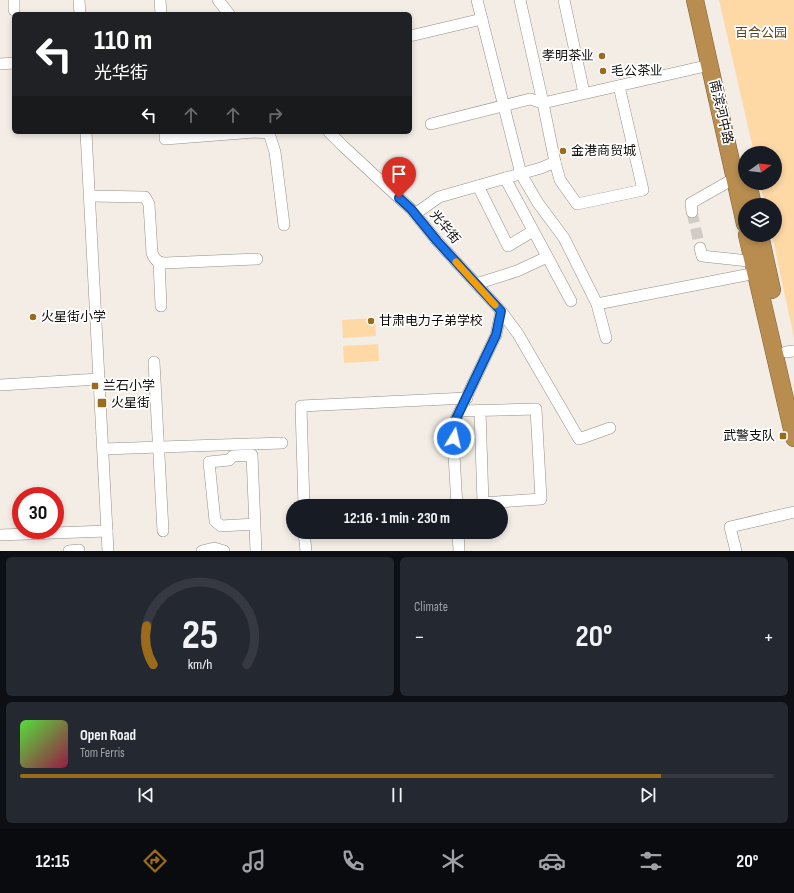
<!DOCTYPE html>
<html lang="en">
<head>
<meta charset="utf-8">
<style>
  :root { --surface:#171b24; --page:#242831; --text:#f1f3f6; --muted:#9ea1a6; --line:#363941; --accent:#996b1b }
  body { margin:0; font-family:"Sofia Sans Condensed","Noto Sans SC",sans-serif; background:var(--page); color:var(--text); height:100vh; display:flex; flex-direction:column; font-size:15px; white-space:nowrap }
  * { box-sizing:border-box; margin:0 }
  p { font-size:13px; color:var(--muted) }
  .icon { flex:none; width:22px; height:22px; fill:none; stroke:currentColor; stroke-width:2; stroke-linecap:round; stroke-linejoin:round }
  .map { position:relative; height:551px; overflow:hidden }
  .details { display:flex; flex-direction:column; gap:6px; padding:6px; background:#0d0f14; flex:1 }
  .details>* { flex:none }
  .top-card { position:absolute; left:12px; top:12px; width:400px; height:122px; border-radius:6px; box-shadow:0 2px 6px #0003; background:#202124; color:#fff; overflow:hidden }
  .needle { width:26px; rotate:75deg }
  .tools { position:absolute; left:738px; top:146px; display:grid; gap:8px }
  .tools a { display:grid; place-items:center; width:44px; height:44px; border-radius:50%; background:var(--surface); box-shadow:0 2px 6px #0003; font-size:20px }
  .speed { position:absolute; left:12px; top:487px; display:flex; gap:8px; font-size:20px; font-weight:700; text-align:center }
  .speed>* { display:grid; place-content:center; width:52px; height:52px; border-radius:50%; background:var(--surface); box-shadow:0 2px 6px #0003; line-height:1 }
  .speed .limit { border:6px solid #d22; background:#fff; color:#111 }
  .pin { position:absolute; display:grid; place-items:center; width:34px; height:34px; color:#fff; margin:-41px -17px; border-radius:50% 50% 50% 0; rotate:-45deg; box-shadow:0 0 4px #0007 }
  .pin .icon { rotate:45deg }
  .me { position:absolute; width:44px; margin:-22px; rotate:9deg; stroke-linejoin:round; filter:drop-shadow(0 0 3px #0008) }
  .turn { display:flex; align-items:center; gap:14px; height:84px; padding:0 16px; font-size:18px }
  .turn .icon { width:52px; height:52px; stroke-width:2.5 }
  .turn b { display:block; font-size:28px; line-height:34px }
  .lanes { display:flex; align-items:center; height:38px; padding:0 16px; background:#0003; justify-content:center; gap:20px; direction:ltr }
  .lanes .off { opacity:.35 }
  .big { font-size:30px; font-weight:700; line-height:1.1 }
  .details .widget { flex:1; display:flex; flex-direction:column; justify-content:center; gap:6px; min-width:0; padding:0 14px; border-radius:6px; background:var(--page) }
  .details .dial { align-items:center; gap:0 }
  .dial svg { height:104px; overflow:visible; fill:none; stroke:var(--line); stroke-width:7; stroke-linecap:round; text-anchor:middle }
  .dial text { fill:var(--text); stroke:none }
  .song { display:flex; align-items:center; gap:12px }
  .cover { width:48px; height:48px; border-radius:6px; background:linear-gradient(135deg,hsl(110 70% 55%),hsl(340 70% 35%)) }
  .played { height:4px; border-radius:2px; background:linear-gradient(90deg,var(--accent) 85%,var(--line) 85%) }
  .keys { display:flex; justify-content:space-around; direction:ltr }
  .heat { display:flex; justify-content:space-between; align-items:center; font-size:22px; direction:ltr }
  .details .tiles { flex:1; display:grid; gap:6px; grid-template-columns:1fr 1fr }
  .widget:last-child { grid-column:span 2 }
  .trip { position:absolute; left:286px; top:499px; width:222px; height:40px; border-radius:20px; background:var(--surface); box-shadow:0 2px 6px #0003; font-weight:700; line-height:40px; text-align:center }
  .dock { display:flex; height:64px; justify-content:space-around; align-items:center; background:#090b0e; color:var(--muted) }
  .dock .icon { width:28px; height:28px }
  .dock .active { color:var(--accent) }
  .dock b { font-size:18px; color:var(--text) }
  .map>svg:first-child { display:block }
  .green { fill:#fed9a6 }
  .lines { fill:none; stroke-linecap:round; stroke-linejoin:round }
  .minor-tunnel { stroke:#d1cbc5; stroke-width:11; stroke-dasharray:11 5.5; stroke-linecap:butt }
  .minor-casing { stroke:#948f88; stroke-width:12 }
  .highway-casing { stroke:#7d6037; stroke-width:18 }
  .minor { stroke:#fff; stroke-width:11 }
  .highway { stroke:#b88d4f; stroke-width:17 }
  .route-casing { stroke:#114b97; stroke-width:10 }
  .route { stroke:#1a73e8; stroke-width:7 }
  .slow { stroke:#f59e0b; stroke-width:7 }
  .poi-dot { fill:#996b1b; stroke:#fff; stroke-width:1.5 }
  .labels { text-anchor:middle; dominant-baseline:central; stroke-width:3.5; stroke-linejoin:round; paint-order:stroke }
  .park-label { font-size:13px; fill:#5c431e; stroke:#fff }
  .poi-label { font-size:13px; fill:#0f0d0b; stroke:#fff; text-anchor:start }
  .street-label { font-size:13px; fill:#0f0d0b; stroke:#fff }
</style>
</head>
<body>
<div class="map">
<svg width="794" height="551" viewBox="0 0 794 551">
  <rect width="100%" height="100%" fill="#f3ede6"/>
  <g class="green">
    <polygon points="719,0 794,0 794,338 772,235 775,235 775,205 765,205 760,183 775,183 775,153 754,153"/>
    <polygon points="375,318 376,336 343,338 342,320"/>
    <polygon points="378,344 379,361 344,363 343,346"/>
  </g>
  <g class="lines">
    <polyline class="minor-tunnel" points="692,212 700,248"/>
    <g class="minor-casing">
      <g id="minor">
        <polyline points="14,0 14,10"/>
        <polyline points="79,0 80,14"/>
        <polyline points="160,0 161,14"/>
        <polyline points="218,0 229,14"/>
        <polyline points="477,0 521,174 538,203 564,238 597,304 756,273"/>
        <polyline points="520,0 543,103 555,162 560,180 577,204 643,190 619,86"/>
        <polyline points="564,0 584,93"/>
        <polyline points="410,36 482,19"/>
        <polyline points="0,64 14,63"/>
        <polyline points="431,124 530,99 543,103 710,65"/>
        <polyline points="86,132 108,551"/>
        <polyline points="165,132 165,139 256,132 269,133 275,152 284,225"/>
        <polyline points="329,132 343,146 411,209 437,241 501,311 518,334 579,439 610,428"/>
        <polyline points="505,178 571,301"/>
        <polyline points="478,186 508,246 533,231"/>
        <path d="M90 196 145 197 149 204 152 253C154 259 158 263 165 263L257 259"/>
        <polyline points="692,212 691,203 735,178"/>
        <polyline points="415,214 439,197 541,168 555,162"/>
        <polyline points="700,248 702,256 758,262"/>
        <polyline points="159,262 161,306"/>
        <polyline points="476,284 517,271 547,257"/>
        <polyline points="597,304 606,338"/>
        <polyline points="786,352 794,351"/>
        <polyline points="154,362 163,531"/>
        <polyline points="0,385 99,379"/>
        <polyline points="460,411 536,409 541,499 483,503 480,411"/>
        <polyline points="103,449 282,443"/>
        <polyline points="304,506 301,406 467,398"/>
        <polyline points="457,506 453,438 455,421 496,335 501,311"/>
        <polyline points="255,524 221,526 215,521 209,462 229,460 233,456 252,455 256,551"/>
        <polyline points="304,532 306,551"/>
        <polyline points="458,532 459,551"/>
        <polyline points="0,535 107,531"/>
        <polyline points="69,551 79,550"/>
        <polyline points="202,551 214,548 224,551"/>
        <polyline points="736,551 730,527 794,512"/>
      </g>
    </g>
    <g class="highway-casing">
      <g id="highway">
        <polyline points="695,0 745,224"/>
        <polyline points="748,183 753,205"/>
        <polyline points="747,235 794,438"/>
        <polyline points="760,235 772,290"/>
      </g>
    </g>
    <use href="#minor" class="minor"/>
    <use href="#highway" class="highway"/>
  </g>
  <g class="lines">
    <g class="route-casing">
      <polyline id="route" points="399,198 411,209 437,241 501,311 496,335 455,421 454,438"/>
    </g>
    <use href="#route" class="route"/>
    <polyline class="slow" points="456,262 495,305"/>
  </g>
  <g class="poi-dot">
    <circle cx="602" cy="56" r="4"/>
    <circle cx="603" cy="71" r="4"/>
    <circle cx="563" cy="151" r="4"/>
    <circle cx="33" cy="317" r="4"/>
    <circle cx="371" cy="321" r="4"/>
    <rect x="91" y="382" width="8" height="8" rx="2"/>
    <rect x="97" y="398" width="10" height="10" rx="2"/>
    <rect x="779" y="432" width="8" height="8" rx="2"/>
  </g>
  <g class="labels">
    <g class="park-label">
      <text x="761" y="33">百合公园</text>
    </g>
    <g class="poi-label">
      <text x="594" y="56" text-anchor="end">孝明茶业</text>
      <text x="611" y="71">毛公茶业</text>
      <text x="571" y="151">金港商贸城</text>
      <text x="41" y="317">火星街小学</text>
      <text x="379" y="321">甘肃电力子弟学校</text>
      <text x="103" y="386">兰石小学</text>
      <text x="111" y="403">火星街</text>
      <text x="775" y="436" text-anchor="end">武警支队</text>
    </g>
    <g class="street-label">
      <text transform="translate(721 112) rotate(77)">南滨河中路</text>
      <text transform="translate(445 227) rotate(50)">光华街</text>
    </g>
  </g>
</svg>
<div class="tools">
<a><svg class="needle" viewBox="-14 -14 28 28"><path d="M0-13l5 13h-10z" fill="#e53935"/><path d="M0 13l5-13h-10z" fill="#9ea1a6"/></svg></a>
<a><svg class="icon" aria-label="layers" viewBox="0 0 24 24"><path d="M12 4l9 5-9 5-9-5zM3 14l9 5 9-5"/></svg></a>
</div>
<div class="speed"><div class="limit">30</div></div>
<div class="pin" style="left:399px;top:198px;background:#d93025"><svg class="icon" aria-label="arrive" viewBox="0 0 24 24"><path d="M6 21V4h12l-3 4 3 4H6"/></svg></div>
<svg class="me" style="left:454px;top:438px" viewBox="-20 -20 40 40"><circle r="17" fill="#1a73e8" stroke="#fff" stroke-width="3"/><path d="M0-11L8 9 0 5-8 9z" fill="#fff"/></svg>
<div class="trip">12:16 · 1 min · 230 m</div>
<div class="top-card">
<div class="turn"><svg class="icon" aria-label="left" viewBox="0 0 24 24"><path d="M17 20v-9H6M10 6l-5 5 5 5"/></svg><div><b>110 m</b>光华街</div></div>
<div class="lanes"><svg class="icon" aria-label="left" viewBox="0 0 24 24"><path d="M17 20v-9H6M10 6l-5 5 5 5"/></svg><svg class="icon off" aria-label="ahead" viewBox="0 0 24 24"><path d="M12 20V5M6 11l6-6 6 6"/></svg><svg class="icon off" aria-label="ahead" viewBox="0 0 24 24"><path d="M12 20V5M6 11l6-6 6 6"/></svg><svg class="icon off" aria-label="right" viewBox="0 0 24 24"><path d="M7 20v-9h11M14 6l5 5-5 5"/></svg></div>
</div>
</div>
<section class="details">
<div class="tiles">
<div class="widget dial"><svg viewBox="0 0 100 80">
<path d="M14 69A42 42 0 1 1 86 69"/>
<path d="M14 69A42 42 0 0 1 9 39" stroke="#996b1b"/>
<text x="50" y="56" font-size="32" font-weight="700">25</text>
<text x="50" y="72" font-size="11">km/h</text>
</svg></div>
<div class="widget"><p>Climate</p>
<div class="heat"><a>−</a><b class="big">20°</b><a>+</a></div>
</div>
<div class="widget">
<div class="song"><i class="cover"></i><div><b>Open Road</b><p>Tom Ferris</p></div></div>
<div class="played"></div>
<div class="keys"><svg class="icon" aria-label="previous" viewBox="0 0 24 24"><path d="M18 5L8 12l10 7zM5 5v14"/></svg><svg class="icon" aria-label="pause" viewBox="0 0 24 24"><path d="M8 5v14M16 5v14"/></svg><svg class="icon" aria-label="next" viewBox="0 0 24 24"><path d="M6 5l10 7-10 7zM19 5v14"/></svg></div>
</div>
</div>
</section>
<nav class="dock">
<b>12:15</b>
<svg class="icon active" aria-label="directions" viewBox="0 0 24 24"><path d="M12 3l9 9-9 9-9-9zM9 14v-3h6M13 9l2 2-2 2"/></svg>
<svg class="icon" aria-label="music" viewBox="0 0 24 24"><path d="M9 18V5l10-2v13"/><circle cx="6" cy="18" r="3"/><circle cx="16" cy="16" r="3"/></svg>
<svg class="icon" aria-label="phone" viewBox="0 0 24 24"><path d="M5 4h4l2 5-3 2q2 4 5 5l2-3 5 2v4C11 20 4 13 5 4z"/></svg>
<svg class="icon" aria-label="climate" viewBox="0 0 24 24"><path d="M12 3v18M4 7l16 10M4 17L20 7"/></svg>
<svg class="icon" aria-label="car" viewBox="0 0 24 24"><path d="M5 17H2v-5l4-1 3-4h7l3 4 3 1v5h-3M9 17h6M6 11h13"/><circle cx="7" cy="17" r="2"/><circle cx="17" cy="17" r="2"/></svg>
<svg class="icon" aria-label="filters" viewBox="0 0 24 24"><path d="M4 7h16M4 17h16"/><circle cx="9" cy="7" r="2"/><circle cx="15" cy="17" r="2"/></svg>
<b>20°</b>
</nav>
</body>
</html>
